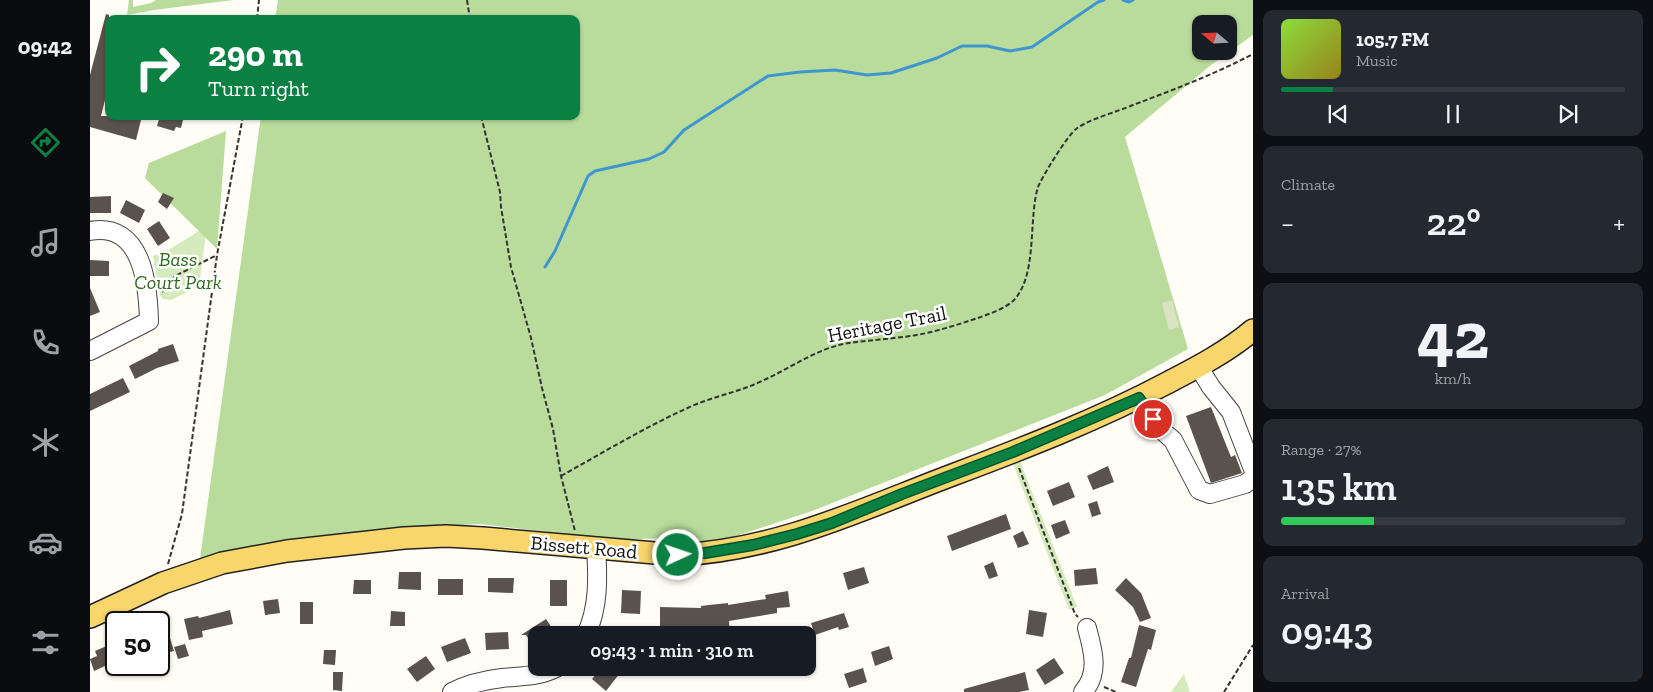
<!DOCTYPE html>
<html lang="en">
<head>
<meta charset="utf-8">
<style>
  :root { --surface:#171b24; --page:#242831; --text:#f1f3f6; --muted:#9ea1a6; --line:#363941; --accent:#0b8043 }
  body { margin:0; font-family:"Zilla Slab",serif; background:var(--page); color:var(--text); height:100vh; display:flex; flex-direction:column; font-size:19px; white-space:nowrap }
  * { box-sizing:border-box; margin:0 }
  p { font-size:16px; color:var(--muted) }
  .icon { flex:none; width:28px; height:28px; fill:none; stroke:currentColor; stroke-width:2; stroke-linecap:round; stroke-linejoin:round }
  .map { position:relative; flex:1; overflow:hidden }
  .panel { display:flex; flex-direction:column; gap:10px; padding:10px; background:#0d0f14; width:400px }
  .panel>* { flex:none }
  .guide { position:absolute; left:15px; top:15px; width:475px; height:105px; border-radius:10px; box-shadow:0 1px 4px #0004; background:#0b8043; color:#fff; overflow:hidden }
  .needle { width:32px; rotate:289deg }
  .fabs { position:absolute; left:1102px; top:15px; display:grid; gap:10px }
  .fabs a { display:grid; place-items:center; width:45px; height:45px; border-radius:10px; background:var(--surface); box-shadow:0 1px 4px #0004; font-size:25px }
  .speed { position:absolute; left:15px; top:611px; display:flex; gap:10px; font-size:25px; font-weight:700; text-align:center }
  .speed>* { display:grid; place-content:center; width:65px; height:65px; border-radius:50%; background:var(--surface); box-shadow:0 1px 4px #0004; line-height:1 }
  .speed .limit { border:2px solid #111; border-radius:8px; background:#fff; color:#111 }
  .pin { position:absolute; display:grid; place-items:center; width:42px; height:42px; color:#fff; margin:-21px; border:2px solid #fff; border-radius:50%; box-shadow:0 1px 5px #0007 }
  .me { position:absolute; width:55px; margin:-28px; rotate:87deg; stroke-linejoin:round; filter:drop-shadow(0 0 4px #0008) }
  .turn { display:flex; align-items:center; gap:18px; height:105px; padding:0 20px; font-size:22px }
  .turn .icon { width:65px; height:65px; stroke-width:2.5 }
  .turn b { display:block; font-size:35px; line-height:42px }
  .big { font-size:38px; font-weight:600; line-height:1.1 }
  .panel .card { flex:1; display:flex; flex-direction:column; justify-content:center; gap:8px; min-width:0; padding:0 18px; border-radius:10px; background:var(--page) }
  .panel .dial { align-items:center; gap:0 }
  .dial b { font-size:65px; line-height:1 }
  .song { display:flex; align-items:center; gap:15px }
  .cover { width:60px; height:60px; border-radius:8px; background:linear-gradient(135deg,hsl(90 70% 55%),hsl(50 70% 35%)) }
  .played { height:5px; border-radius:2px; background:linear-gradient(90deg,var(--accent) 15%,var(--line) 15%) }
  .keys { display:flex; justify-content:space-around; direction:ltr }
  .heat { display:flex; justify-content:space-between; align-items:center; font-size:28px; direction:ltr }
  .charge { height:8px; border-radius:4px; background:linear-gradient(90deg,#34c759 27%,var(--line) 0) }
  .trip { position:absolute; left:438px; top:626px; width:288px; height:50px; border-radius:10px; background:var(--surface); box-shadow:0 1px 4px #0004; font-weight:600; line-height:50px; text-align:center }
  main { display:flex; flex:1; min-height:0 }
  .tab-bar { display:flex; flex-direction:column; width:90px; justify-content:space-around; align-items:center; background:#090b0e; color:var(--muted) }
  .tab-bar .icon { width:35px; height:35px }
  .tab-bar .active { color:var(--accent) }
  .tab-bar b { font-size:22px; color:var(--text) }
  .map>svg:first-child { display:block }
  .green { fill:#d5ebbd }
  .forest { fill:#b9dc9c; fill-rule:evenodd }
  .cemetery { fill:#d9e3c4 }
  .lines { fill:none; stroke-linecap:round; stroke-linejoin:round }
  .stream { stroke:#3f96cf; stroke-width:3 }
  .building { fill:#5a524d }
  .minor-casing { stroke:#444; stroke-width:20 }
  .major-casing { stroke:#222; stroke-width:24 }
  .path { stroke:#333; stroke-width:2; stroke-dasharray:5 2.5; stroke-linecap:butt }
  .minor { stroke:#fff; stroke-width:18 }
  .major { stroke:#f9d66b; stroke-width:21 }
  .route-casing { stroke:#07532c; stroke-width:12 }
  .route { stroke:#0b8043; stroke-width:9 }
  .labels { text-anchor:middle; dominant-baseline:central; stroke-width:5; stroke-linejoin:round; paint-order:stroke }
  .park-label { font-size:20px; font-style:italic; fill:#2f6b1f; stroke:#fff }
  .street-label { font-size:20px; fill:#111; stroke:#fff }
</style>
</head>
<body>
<main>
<nav class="tab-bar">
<b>09:42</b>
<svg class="icon active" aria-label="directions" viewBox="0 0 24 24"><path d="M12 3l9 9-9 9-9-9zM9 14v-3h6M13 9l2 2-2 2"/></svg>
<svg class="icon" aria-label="music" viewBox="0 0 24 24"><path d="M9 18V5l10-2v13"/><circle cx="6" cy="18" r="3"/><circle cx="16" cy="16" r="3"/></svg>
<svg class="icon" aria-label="phone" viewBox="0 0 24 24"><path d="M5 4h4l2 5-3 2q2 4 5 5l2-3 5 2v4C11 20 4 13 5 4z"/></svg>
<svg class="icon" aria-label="climate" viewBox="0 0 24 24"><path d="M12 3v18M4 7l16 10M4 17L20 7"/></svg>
<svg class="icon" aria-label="car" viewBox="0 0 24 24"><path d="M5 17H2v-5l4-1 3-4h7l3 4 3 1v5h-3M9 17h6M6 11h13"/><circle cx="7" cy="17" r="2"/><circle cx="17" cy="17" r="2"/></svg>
<svg class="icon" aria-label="filters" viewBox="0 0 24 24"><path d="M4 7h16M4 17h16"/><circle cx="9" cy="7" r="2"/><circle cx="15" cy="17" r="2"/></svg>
</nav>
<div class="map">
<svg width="1163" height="692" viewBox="0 0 1163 692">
  <rect width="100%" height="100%" fill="#fffdf5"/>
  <g class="green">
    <polygon points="117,226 109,286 81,300 73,299 70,295 63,256 75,252"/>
    <polygon points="930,461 987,607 979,610 923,464"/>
    <polygon points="1094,674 1100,692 1081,692"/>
  </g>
  <g class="forest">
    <polygon points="39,0 43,0 43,7 61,3 66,0 144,0 64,10 37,15"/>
    <path d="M188 0H1163V35L1121 65 1035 137 1098 349 1015 395 722 511 601 551 574 538 528 540 390 524 269 531 110 559 171 116H486V19H185ZM1111 24H1139V51H1111Z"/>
    <polygon points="136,131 127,249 55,178 59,163"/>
  </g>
  <polygon class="cemetery" points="1082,300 1089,327 1079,330 1072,303"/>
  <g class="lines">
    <g class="stream">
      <polyline points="1033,0 1039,2 1043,0"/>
      <polyline points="455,267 465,251 498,176 505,171 559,159 574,152 594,130 678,76 710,72 745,70 777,75 801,73 847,58 872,46 897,46 920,51 942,47 1008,2 1014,0"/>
    </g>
  </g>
  <g class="building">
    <polygon points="16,14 19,15 19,84 11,116 52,116 46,140 0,127 0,75"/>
    <polygon points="70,116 94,116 91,128 86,127 84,131 67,126"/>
    <polygon points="73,193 84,198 77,209 68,202"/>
    <polygon points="21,196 21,213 0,213 0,197"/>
    <polygon points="36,200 55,210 49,223 30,213"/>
    <polygon points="69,221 80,238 68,246 57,229"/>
    <polygon points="0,260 19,261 19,276 0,276"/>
    <polygon points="0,288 10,312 0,316"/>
    <polygon points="83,344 89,361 67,368 45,379 39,366 68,351 68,349"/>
    <polygon points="33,378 40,392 0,411 0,394"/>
    <polygon points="1121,407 1141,457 1145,455 1152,473 1121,483 1096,416"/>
    <polygon points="1018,466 1024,482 1003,490 997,476"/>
    <polygon points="979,482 985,497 963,506 957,491"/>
    <polygon points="1007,501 1011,514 1002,517 998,504"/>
    <polygon points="916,514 921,529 862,551 857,536"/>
    <polygon points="975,520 980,533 966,539 961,525"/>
    <polygon points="933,531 939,544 928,548 923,536"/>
    <polygon points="903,562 908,576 899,579 894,566"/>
    <polygon points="774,567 779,583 758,590 753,573"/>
    <polygon points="1006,568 1008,584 985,586 984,570"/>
    <polygon points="309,572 331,572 331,590 308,589"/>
    <polygon points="398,578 424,578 423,593 398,592"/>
    <polygon points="1036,578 1051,593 1061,618 1050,622 1043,607 1025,590"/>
    <rect x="348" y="579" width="25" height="16"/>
    <polygon points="264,580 281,580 281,594 263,594"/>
    <rect x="460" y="580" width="17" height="26"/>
    <polygon points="532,590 551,591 550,614 531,613"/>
    <polygon points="698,591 700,607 687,608 687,613 639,621 640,635 570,635 570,607 611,608 611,606 619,605 638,603 638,605 676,599 675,595"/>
    <polygon points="188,599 190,613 175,615 173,601"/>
    <rect x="210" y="602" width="13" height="22"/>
    <polygon points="140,610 143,624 112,631 113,637 99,640 94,619 108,616 109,618"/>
    <polygon points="939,610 957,613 953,637 936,634"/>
    <polygon points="301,611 315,612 315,626 300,626"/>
    <polygon points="754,613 759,627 749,630 748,627 725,635 721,623"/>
    <polygon points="456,619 467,635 446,635 446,650 436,635 431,635"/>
    <polygon points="1049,625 1066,630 1061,650 1058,649 1046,687 1031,682 1039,658 1041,658"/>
    <polygon points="77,628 84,651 69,655 69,630"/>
    <polygon points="418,632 419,649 396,650 395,633"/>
    <polygon points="375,638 381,653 357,662 351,647"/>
    <polygon points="95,644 99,656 88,659 84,647"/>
    <polygon points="19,645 26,661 4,671 0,659 7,656 5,651"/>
    <polygon points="799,646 803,659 785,666 781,652"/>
    <polygon points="234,650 246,650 245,665 233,664"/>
    <polygon points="336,656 345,669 327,682 317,669"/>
    <polygon points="964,658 974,673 955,685 946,670"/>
    <polygon points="511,668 523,668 530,673 516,691 502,679"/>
    <polygon points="773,668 777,682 759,688 754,674"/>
    <polygon points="243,672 253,672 252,691 243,690"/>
    <polygon points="935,672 939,690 929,692 874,692 874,689"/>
  </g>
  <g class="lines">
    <g class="minor-casing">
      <g id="minor">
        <path d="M0 231C52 222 58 283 59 321L0 351"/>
        <polyline points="1108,366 1121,387 1141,412 1163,469"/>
        <polyline points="1049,398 1069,428 1083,440 1109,490 1120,494 1155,484 1163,478"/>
        <path d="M496 635C509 607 508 577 506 548"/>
        <path d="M362 692C378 684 395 680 412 678 431 676 448 677 466 668"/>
        <path d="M993 692C1010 673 1003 650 997 628"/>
      </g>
    </g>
    <g class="major-casing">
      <path id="major" d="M0 617 73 583 132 563 197 551 314 538 356 536 393 538 588 555C689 550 772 509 865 474 937 447 1009 419 1077 383 1106 368 1137 352 1163 330"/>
    </g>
    <g class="path">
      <polyline points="377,0 380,19"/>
      <polyline points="167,19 169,0"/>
      <polyline points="391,116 410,192 411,207 421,267 441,338 452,388 463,429 471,476 485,531"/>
      <polyline points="72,292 85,276 127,255"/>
      <polyline points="929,468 985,614 988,617"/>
      <path d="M471 476C514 452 557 426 602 406 625 396 649 392 672 381 701 368 727 348 759 343 779 340 800 339 820 336 843 333 866 325 888 318 899 314 914 309 923 301 948 276 938 220 948 187 952 177 977 136 986 129 999 119 1027 112 1043 105 1083 90 1125 74 1163 54"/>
      <polyline points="78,564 92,514 127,255 153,116"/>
      <polyline points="1014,687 1026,692"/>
      <polyline points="1134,692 1163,645"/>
    </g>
    <use href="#minor" class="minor"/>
    <use href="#major" class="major"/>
  </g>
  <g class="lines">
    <g class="route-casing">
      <polyline id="route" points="588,555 615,553 663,545 707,534 742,523 812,494 923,452 1049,398 1063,419"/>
    </g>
    <use href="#route" class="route"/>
  </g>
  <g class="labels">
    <g class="park-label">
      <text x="88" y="259">Bass<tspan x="88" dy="23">Court Park</tspan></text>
    </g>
    <g class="street-label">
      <text transform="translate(797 324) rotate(-11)">Heritage Trail</text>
      <text transform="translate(494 547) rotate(5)">Bissett Road</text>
    </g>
  </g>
</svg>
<div class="fabs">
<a><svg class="needle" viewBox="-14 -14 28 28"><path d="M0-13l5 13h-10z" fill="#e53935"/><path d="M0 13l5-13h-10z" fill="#9ea1a6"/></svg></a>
</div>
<div class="speed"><div class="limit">50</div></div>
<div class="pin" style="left:1063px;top:419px;background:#d93025"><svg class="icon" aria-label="arrive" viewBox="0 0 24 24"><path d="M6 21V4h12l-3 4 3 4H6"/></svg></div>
<svg class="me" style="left:588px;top:555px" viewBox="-20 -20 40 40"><circle r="17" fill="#0b8043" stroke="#fff" stroke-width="3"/><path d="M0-11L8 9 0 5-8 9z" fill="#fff"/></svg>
<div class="trip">09:43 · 1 min · 310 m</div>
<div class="guide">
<div class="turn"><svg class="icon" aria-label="right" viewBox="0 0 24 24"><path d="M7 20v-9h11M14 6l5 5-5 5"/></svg><div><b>290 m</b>Turn right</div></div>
</div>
</div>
<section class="panel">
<div class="card">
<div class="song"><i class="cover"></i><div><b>105.7 FM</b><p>Music</p></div></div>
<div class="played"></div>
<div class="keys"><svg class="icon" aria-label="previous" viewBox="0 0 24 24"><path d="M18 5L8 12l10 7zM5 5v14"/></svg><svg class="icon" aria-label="pause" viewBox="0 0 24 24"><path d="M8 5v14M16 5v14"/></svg><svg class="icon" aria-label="next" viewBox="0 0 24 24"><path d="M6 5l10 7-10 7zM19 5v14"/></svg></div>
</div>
<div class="card"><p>Climate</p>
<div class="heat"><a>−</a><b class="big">22°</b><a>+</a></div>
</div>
<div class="card dial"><b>42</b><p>km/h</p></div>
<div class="card"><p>Range · 27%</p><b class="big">135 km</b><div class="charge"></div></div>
<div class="card"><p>Arrival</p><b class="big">09:43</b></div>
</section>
</main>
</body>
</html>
